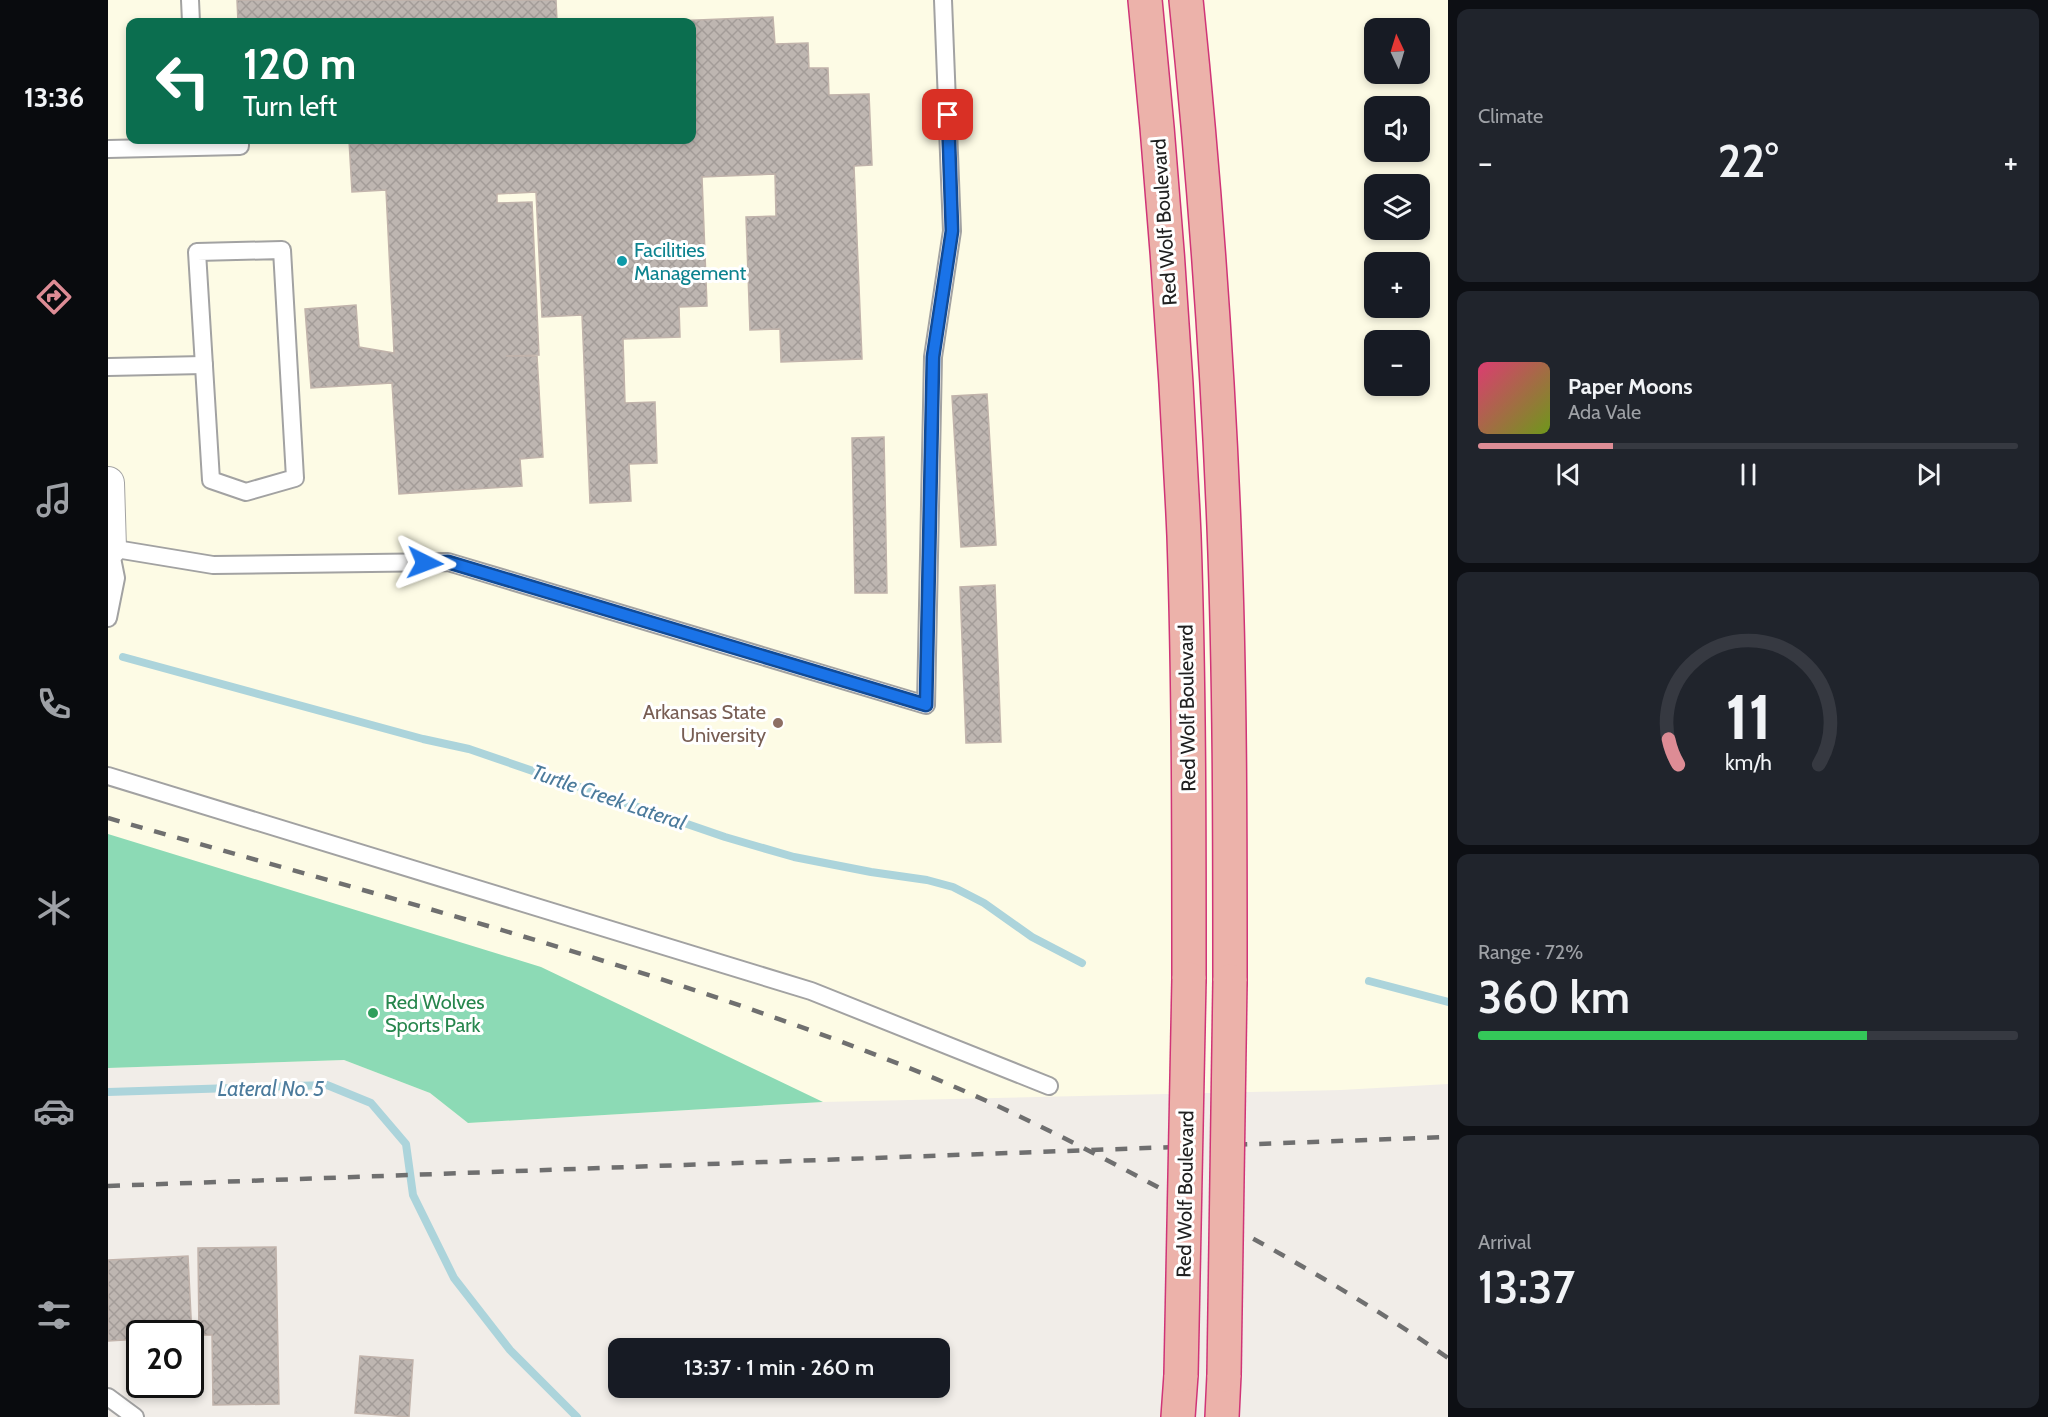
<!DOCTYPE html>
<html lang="en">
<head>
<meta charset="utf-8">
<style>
  :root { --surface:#171b24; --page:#20242c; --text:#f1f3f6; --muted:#9ea1a6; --line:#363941; --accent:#dd8c95 }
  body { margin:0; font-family:Cabin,sans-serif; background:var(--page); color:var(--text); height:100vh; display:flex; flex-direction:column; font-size:22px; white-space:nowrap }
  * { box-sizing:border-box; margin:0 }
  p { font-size:20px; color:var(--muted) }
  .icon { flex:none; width:33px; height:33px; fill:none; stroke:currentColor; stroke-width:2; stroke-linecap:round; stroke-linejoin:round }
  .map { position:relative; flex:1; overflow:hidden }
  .details { display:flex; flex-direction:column; gap:9px; padding:9px; background:#0d0f14; width:600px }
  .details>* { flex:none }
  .banner { position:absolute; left:18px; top:18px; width:570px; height:126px; border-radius:12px; box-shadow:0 3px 9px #0003; background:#0b6e4f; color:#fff; overflow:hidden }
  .needle { width:39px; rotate:356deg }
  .fabs { position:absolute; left:1256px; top:18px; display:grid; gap:12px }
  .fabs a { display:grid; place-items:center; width:66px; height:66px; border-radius:12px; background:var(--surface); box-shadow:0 3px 9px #0003; font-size:30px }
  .speed { position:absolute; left:18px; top:1320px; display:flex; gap:12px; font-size:30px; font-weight:700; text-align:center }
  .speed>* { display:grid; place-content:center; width:78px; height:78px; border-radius:50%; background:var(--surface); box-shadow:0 3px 9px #0003; line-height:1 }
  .speed .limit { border:3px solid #111; border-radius:9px; background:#fff; color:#111 }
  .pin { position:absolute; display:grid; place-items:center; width:51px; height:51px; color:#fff; margin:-26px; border-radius:12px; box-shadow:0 3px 9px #0006 }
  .me { position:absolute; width:66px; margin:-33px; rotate:93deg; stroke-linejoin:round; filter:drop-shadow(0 0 4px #0008) }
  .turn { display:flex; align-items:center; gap:21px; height:126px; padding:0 18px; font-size:27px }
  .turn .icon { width:78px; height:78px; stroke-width:2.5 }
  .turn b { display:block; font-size:42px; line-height:51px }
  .big { font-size:45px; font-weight:600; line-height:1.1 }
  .details .widget { flex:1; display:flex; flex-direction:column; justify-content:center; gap:9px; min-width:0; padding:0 21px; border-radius:12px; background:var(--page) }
  .details .dial { align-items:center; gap:0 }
  .dial svg { height:156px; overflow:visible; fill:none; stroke:var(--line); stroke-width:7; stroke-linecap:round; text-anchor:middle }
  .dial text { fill:var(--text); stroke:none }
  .song { display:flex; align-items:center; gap:18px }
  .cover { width:72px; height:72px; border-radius:9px; background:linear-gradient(135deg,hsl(340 70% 55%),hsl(80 70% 35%)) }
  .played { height:6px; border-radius:3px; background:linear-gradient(90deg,var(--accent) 25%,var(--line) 25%) }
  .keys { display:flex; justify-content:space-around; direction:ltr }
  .heat { display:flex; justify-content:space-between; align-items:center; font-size:33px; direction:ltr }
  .charge { height:9px; border-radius:4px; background:linear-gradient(90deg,#34c759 72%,var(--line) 0) }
  .trip { position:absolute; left:500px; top:1338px; width:342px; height:60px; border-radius:12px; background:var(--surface); box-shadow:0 3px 9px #0003; font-weight:600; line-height:60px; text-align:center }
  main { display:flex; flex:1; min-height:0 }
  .menu { display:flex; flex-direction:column; width:108px; justify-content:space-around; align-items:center; background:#090b0e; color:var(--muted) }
  .menu .icon { width:42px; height:42px }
  .menu .selected { color:var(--accent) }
  .menu b { font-size:27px; color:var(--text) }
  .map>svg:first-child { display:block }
  .education { fill:#fdfbe5; fill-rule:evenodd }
  .pitch { fill:#8cdab5 }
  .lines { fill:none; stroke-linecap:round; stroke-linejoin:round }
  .stream { stroke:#acd4db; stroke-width:8 }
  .building { fill:url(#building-cross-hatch); stroke:#c1b3ab; stroke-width:1.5 }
  .service-casing { stroke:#a2a2a2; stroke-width:20 }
  .minor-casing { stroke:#a2a2a2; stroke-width:34 }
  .trunk-casing { stroke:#d03477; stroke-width:36 }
  .service { stroke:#fff; stroke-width:16 }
  .minor { stroke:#fff; stroke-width:32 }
  .trunk { stroke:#ecb2aa; stroke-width:33 }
  .rail { stroke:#6f6f6f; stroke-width:4.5; stroke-dasharray:12 12; stroke-linecap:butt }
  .trunk-bridge-casing { stroke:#d03477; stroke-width:36; stroke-linecap:butt }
  .trunk-bridge { stroke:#ecb2aa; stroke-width:33 }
  .route-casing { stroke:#114b97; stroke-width:15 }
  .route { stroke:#1a73e8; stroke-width:10 }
  .culture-dot { fill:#0f9aa8; stroke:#fff; stroke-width:2 }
  .education-dot { fill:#8d6e63; stroke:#fff; stroke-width:2 }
  .leisure-dot { fill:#2e9e5b; stroke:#fff; stroke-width:2 }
  .labels { text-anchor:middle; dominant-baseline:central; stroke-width:6; stroke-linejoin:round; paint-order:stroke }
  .street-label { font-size:20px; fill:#212121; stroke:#fff }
  .culture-label { font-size:20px; fill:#0d838f; stroke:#fff; text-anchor:start }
  .education-label { font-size:20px; fill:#785e54; stroke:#fff; text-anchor:end }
  .leisure-label { font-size:20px; fill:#27864d; stroke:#fff; text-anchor:start }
  .water-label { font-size:21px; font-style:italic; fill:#4c7b9c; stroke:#fff }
</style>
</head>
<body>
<main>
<nav class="menu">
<b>13:36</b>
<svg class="icon selected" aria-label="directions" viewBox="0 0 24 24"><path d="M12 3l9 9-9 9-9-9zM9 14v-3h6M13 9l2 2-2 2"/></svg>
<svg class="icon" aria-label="music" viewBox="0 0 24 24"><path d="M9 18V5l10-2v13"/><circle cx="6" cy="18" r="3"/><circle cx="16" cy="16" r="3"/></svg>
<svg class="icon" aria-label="phone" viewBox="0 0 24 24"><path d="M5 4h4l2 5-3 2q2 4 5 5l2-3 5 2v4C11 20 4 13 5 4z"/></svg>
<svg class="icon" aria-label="climate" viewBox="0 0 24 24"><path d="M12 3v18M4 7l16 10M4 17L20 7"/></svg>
<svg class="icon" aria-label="car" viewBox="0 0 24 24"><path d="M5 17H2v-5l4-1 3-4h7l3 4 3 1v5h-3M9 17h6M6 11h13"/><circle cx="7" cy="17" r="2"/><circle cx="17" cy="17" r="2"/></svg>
<svg class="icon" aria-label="filters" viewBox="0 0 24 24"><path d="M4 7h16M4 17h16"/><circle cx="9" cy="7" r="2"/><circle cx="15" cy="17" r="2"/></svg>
</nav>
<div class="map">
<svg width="1340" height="1417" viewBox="0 0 1340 1417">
  <defs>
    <pattern id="building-cross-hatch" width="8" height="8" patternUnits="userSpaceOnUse" patternTransform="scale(1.5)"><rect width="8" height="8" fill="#beb6b1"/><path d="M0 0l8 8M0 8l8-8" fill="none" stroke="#a39c98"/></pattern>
  </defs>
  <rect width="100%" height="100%" fill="#f1ede8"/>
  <path class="education" d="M0 0H1340V1084L1233 1090 715 1102 360 1123 322 1093 236 1060 0 1068ZM22 22H584V140H22ZM1266 28H1311V74H1266ZM1266 106H1311V152H1266ZM1266 184H1311V230H1266ZM1266 262H1311V308H1266ZM1266 340H1311V386H1266Z"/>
  <polygon class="pitch" points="0,834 433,967 715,1102 360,1123 322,1093 236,1060 0,1068"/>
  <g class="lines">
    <g class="stream">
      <polyline points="15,657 315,739 361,749 617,837 686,857 763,872 819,880 845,887 876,903 924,937 974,963"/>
      <polyline points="1261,981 1340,1002"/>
      <polyline points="0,1092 219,1085 263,1103 298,1144 305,1195 346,1278 402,1350 469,1417"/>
    </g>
  </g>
  <g class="building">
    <polygon points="129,0 448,0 449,22 130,22"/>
    <polygon points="665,17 667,44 700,43 701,68 720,68 721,95 761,94 764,165 746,166 754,359 673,362 672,329 642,330 638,217 668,216 667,174 594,177 599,306 571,307 572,337 515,339 517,403 547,402 549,463 521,464 523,501 482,503 474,315 434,317 428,192 389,194 389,203 424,202 431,355 398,356 429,356 435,457 412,459 414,486 291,494 284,383 203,388 197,309 248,305 251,347 286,353 278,190 244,192 241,140 584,140 584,22 541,22"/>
    <polygon points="879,394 888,545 853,547 844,396"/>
    <polygon points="776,437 779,593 747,593 744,438"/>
    <polygon points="887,585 893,742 858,743 852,587"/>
    <polygon points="168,1247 171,1404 105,1405 104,1335 91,1335 90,1248"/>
    <polygon points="80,1256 84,1337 82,1334 32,1334 32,1339 0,1341 0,1260"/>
    <polygon points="252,1356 305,1360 301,1417 247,1413"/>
  </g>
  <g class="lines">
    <g class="service-casing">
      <g id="service">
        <polyline points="82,0 83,22"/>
        <polyline points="0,149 132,146 132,140"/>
        <polygon points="174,250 187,478 138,492 103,480 89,252"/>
        <polyline points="0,367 96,365"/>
        <polyline points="0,618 8,578 2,548 105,565 340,562 818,705 825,357 844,231 835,0"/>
        <polyline points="0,776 703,991 941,1086"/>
        <polyline points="0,1397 27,1417"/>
      </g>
    </g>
    <g class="minor-casing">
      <polyline id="minor" points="0,483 2,548"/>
    </g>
    <g class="trunk-casing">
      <g id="trunk">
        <path d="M1037 0C1055 178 1068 357 1076 536 1081 683 1081 831 1081 979"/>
        <path d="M1078 0C1096 175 1109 351 1116 527 1122 678 1122 829 1122 981"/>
        <polyline points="1070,1417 1073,1375"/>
        <polyline points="1114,1417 1116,1375"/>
      </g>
    </g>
    <use href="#service" class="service"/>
    <use href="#minor" class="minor"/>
    <use href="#trunk" class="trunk"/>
    <g class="rail">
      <path d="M0 818C275 897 556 968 821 1076 906 1111 989 1154 1070 1198 1162 1247 1254 1298 1340 1358"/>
      <polyline points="0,1186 1340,1137"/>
    </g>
    <g class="trunk-bridge-casing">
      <g id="trunk-bridge">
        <polyline points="1073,1375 1081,979"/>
        <polyline points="1116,1375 1122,981"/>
      </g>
    </g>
    <use href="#trunk-bridge" class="trunk-bridge"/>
  </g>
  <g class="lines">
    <g class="route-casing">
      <polyline id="route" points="317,563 340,562 818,705 825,357 844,231 840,115"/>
    </g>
    <use href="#route" class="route"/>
  </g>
  <circle class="culture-dot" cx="514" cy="261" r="6"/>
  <circle class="education-dot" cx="670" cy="723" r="6"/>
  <circle class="leisure-dot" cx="265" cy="1013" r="6"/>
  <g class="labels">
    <g class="street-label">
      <text transform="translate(1056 222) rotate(-94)">Red Wolf Boulevard</text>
      <text transform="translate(1079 708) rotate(-91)">Red Wolf Boulevard</text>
      <text transform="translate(1077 1194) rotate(-89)">Red Wolf Boulevard</text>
    </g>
    <g class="culture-label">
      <text x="526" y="250">Facilities<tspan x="526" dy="23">Management</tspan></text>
    </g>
    <g class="education-label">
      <text x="658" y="712">Arkansas State<tspan x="658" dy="23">University</tspan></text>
    </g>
    <g class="leisure-label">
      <text x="277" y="1002">Red Wolves<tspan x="277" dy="23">Sports Park</tspan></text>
    </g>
    <g class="water-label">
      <text transform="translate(501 797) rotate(19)">Turtle Creek Lateral</text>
      <text x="163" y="1088">Lateral No. 5</text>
    </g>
  </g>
</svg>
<div class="fabs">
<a><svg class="needle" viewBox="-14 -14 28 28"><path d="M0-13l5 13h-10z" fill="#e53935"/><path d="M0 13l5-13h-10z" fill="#9ea1a6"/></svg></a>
<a><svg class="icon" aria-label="sound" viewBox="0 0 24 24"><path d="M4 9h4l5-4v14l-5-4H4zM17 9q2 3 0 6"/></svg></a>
<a><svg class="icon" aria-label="layers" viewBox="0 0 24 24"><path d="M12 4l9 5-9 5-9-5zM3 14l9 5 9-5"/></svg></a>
<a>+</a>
<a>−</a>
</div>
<div class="speed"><div class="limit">20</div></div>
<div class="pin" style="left:840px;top:115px;background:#d93025"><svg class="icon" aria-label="arrive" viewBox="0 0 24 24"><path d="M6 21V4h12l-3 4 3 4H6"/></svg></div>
<svg class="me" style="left:317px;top:563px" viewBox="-20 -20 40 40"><path d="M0-17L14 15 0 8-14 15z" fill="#1a73e8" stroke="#fff" stroke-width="4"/></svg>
<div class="trip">13:37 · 1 min · 260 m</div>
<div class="banner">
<div class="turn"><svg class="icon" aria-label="left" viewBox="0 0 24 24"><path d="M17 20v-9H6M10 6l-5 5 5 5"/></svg><div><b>120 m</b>Turn left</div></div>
</div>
</div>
<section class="details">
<div class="widget"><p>Climate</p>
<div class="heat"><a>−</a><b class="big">22°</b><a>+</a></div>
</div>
<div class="widget">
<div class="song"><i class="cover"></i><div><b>Paper Moons</b><p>Ada Vale</p></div></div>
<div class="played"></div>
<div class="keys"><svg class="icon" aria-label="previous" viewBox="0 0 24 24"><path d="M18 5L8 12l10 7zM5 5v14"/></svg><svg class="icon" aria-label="pause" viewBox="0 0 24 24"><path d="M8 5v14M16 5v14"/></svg><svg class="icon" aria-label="next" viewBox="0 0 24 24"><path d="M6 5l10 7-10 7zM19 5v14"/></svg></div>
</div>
<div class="widget dial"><svg viewBox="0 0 100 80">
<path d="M14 69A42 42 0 1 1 86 69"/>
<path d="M14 69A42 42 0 0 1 9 56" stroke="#dd8c95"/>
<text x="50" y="56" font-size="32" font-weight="700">11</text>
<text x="50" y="72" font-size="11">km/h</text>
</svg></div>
<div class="widget"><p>Range · 72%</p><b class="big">360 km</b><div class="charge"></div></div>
<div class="widget"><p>Arrival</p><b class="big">13:37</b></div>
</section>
</main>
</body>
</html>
